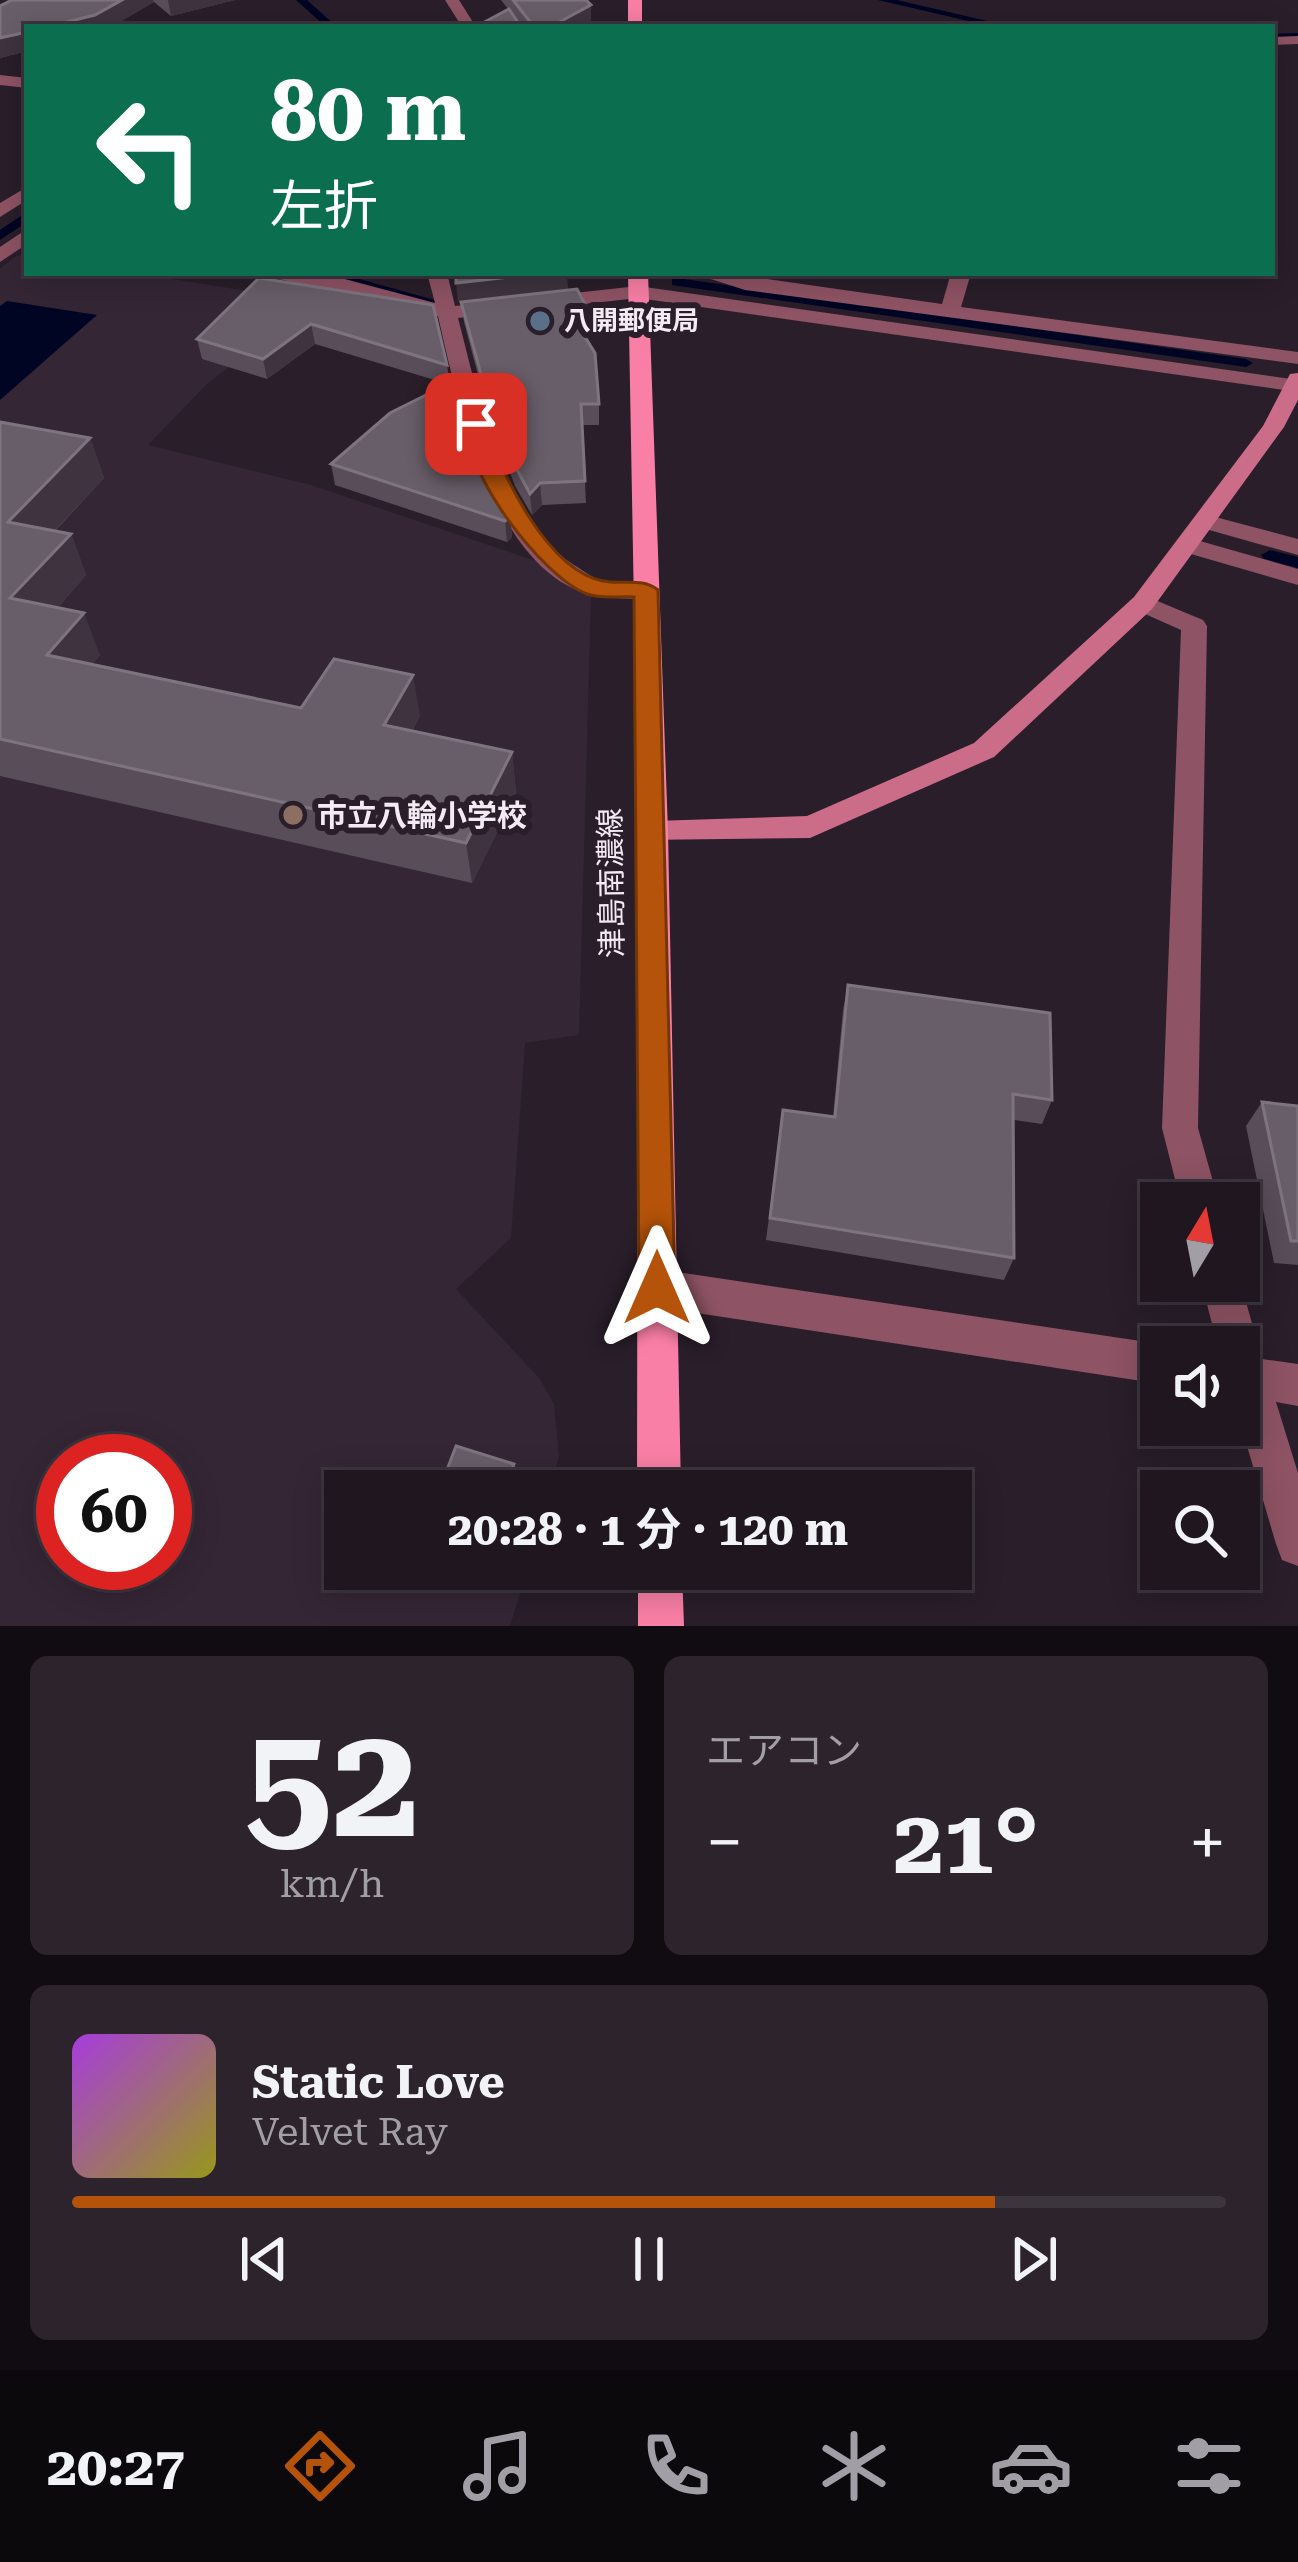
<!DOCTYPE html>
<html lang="ja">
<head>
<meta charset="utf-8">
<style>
  :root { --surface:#1f1620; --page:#2c232d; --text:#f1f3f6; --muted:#a19fa5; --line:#3c353e; --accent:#b45309 }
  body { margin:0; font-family:"Roboto Serif","Noto Sans JP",serif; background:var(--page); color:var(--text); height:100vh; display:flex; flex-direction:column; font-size:45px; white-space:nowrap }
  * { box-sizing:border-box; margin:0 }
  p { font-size:39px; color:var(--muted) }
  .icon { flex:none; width:66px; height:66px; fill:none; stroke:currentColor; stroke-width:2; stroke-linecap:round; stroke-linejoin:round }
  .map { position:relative; height:1626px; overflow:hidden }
  .panel { display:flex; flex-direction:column; gap:30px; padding:30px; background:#110c12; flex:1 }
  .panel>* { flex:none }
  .top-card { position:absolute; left:24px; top:24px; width:1251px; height:252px; border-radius:0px; box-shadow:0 6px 30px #0003,0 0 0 3px var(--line); background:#0b6e4f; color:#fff; overflow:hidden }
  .needle { width:78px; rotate:10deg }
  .tools { position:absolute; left:1140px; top:1182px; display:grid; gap:24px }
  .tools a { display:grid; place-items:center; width:120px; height:120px; border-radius:0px; background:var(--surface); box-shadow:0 6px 30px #0003,0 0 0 3px var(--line); font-size:60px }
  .speed { position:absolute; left:36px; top:1434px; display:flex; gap:24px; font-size:60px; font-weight:700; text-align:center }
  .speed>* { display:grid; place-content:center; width:156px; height:156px; border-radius:50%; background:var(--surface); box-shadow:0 6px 30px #0003,0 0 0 3px var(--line); line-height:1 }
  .speed .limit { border:18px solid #d22; background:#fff; color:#111 }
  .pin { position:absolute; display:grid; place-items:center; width:102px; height:102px; color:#fff; margin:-51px; border-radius:24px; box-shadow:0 6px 18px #0006 }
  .me { position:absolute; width:132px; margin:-66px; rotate:0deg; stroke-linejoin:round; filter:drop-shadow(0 0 9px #0008) }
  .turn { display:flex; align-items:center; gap:42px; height:252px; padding:0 48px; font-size:54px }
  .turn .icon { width:156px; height:156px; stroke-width:2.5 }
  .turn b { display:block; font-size:84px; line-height:102px }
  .big { font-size:90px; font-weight:700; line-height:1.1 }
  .panel .card { flex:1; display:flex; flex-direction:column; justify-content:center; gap:18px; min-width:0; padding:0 42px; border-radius:18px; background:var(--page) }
  .panel .dial { align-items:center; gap:0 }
  .dial b { font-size:156px; line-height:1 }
  .song { display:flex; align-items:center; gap:36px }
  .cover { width:144px; height:144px; border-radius:18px; background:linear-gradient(135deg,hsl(280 70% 55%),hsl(60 70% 35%)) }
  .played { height:12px; border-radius:6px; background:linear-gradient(90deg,var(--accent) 80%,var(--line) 80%) }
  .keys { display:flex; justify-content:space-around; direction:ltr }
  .heat { display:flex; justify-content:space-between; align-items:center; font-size:66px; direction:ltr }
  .panel .tiles { flex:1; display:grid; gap:30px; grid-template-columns:1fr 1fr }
  .card:last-child { grid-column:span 2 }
  .trip { position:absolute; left:324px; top:1470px; width:648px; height:120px; border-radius:0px; background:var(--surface); box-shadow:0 6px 30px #0003,0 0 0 3px var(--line); font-weight:700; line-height:120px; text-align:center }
  .tab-bar { display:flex; height:192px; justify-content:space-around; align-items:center; background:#0c090d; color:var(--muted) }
  .tab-bar .icon { width:84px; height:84px }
  .tab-bar .on { color:var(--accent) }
  .tab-bar b { font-size:54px; color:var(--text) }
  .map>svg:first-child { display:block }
  .built { fill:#352636; fill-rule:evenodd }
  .water { fill:#000524 }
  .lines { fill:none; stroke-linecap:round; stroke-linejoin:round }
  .stream { fill:#000524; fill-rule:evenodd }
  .street { fill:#8e5364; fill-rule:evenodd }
  .secondary { fill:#cb6c89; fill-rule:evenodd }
  .primary { fill:#fa7fa6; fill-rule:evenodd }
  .wall { fill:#584d59 }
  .shaded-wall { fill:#3e333f }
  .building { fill:#685e69; stroke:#7e747f; stroke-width:3 }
  .route { fill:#b45309; stroke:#753606; stroke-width:3 }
  .service-dot { fill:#5c6f8a; stroke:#291e2a; stroke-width:4.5 }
  .education-dot { fill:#8d6e63; stroke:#291e2a; stroke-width:4.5 }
  .labels { text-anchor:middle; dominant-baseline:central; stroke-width:12; stroke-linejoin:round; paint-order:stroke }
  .far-poi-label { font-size:27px; font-weight:bold; fill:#f3ebf3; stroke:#291e2a; text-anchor:start }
  .poi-label { font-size:30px; font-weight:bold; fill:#f3ebf3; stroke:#291e2a; text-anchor:start }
  .street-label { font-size:30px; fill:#f3ebf3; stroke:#291e2a }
</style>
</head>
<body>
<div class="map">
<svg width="1298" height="1626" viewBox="0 0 1298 1626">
  <rect width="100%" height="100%" fill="#291e2a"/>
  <path class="built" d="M17 255 27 256V273H133L313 301 206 385 148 445 311 485 542 563 591 596 579 1035 525 1043 511 1238 456 1289 540 1379 554 1404 559 1457 549 1491H345V1569H527L510 1626H0V269ZM63 1461H165V1563H63Z"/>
  <polygon class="water" points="7,301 97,315 0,400 0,306"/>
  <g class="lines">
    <g class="stream">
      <polygon points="296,0 307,0 337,27 326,27"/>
      <polygon points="878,0 897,0 1013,27 994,27"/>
      <polygon points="1298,33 1298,39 1272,40 1272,34"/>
      <polygon points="27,212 27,222 0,240 0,230"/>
      <polygon points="315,273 338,273 438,301 431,305"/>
      <polygon points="677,278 1246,359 1253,363 1246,367 672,285 672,279"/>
      <polygon points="1270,550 1298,557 1298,568 1264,559 1261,555"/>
    </g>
    <g class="street">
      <polygon points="445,0 459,0 476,27 462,27"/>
      <polygon points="1298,36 1298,44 1272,45 1272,37"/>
      <polygon points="0,75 27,78 27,88 0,85"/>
      <polygon points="27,187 27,200 0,217 0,203"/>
      <polygon points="27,229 27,244 0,262 0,247"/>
      <path d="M253 273 341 278 435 303 427 273H447L455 306 638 286 1298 380V392L638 298 458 318C478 394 503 521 574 565 584 571 595 580 606 582 625 584 645 576 659 590 648 601 631 599 615 598 498 597 458 404 438 316Z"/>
      <polygon points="692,273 725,273 942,304 951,273 971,273 961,307 1298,352 1298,364 745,290"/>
      <polygon points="1204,514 1298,539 1298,555 1195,526 1195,516"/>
      <polygon points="1186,537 1298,569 1298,585 1177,550 1174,545"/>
      <polygon points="1143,595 1203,620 1207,626 1198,1128 1219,1203 1181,1203 1162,1128 1181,630 1134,609 1130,603"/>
      <polygon points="657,1269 1161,1344 1169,1347 1161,1347 1161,1384 657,1307 643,1302 637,1288 643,1274"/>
      <polygon points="1239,1277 1262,1359 1298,1364 1298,1406 1276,1402 1298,1473 1298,1566 1282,1560 1276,1544 1239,1419 1239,1347 1218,1347 1201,1281 1239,1281"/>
    </g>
    <polygon class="secondary" points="1298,373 1298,400 1284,427 1152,609 994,757 810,838 642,840 638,832 642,824 653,821 807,816 974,743 1134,597 1263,426 1290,374"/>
    <g class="primary">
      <rect x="628" y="0" width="14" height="27"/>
      <polygon points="628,273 648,273 668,832 681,1491 637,1491 638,832"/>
      <polygon points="638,1569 682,1569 684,1626 638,1626"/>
    </g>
  </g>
  <g class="wall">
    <polygon points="12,0 235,0 171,16 154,2 111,27 27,27 27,51 0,58 0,6"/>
    <polygon points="501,0 586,0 591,22 583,27 522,27"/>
    <polygon points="259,278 447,365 450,383 484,470 510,516 512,537 507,542 335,485 331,464 448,384 315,344 267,379 202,359 197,339"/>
    <polygon points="461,302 588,328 581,329 599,404 599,425 582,425 586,503 542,505 532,515 515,486 489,417 464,322"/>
    <polygon points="0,422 90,438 104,478 55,531 71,534 86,575 57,608 100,655 92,664 301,708 420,716 412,731 512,752 516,793 472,883 0,776"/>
    <polygon points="848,985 1052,1100 1042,1124 1014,1120 1014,1258 1004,1280 766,1240 783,1110 833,1117 843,1010"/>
    <polygon points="1262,1102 1298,1106 1298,1265 1274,1263 1246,1126"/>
  </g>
  <g class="shaded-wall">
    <polygon points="122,0 153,0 154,2 111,27 46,27"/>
    <polygon points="168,0 235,0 171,16"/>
    <polygon points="591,5 591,22 583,27 550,27"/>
    <polygon points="27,32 27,51 0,58 0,38"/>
    <polygon points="545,273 567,273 568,289 458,301 456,283"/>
    <polygon points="587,308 588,328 570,331 569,311"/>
    <polygon points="311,324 315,344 267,379 263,359"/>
    <polygon points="90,438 104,478 25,562 8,522"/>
    <polygon points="540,483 542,505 532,515 530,494"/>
    <polygon points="510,516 512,537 507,542 505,521"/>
    <polygon points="71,534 86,575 28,640 10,598"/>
    <polygon points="84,613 100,655 65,696 47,655"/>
    <polygon points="413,675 420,716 392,766 384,725"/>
    <polygon points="512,752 516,793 472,883 466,843"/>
    <polygon points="514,1464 516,1473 510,1491 505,1491"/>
  </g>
  <g class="building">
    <polygon points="12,0 122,0 95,15 46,27 27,27 27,32 0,38 0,6"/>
    <polygon points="513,0 586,0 591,5 550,27 534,27"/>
    <polygon points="509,9 521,27 475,27"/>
    <polygon points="456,273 545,273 456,283"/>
    <polygon points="259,278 433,305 447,365 311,324 263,359 197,339"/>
    <polygon points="577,289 587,308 569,311 595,353 599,404 581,404 585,481 540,483 530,494 514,464 487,396 461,302"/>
    <polygon points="452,382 484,470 510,516 505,521 331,464 390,413"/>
    <polygon points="0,422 90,438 8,522 71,534 10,598 84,613 47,655 301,708 334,659 413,675 384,725 512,752 466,843 0,739"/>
    <polygon points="848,985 1050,1013 1052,1100 1013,1094 1014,1258 770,1218 783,1110 835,1117"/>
    <polygon points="1262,1102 1298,1106 1298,1241 1291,1241"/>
    <polygon points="456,1446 514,1464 505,1491 439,1491"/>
  </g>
  <path class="route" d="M469 420 487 424C499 472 548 571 603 581 622 585 643 577 658 590L675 1288 670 1300 657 1305 645 1300 639 1288 634 597C620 596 600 599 587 594 542 577 458 467 469 420Z"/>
  <circle class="service-dot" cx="540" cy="321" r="12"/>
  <circle class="education-dot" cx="293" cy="815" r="12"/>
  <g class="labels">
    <g class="far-poi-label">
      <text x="564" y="321">八開郵便局</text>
    </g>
    <g class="poi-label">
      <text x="317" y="815">市立八輪小学校</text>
    </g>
    <g class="street-label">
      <text transform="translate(611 883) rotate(-91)">津島南濃線</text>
    </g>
  </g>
</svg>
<div class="tools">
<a><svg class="needle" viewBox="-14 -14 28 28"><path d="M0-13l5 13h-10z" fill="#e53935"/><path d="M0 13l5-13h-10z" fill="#a19fa5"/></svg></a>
<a><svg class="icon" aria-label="sound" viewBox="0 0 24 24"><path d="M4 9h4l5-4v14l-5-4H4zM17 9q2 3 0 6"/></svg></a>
<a><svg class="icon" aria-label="search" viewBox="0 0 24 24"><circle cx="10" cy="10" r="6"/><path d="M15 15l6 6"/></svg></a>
</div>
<div class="speed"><div class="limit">60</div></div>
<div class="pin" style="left:476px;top:424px;background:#d93025"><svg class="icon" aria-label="arrive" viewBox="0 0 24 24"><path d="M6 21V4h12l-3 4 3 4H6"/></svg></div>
<svg class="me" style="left:657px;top:1288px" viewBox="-20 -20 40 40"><path d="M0-17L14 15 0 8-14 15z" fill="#b45309" stroke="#fff" stroke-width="4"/></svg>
<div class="trip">20:28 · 1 分 · 120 m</div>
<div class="top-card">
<div class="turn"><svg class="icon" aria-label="left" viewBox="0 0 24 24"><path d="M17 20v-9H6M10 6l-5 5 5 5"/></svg><div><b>80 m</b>左折</div></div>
</div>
</div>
<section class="panel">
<div class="tiles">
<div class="card dial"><b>52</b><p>km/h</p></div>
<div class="card"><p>エアコン</p>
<div class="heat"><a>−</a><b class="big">21°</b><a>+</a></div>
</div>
<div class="card">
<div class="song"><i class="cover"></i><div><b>Static Love</b><p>Velvet Ray</p></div></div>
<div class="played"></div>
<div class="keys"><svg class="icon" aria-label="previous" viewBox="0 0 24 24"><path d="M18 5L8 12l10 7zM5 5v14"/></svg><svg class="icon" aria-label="pause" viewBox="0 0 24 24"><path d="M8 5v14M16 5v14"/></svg><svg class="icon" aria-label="next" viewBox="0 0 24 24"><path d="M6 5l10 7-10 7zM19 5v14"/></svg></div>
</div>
</div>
</section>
<nav class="tab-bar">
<b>20:27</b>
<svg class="icon on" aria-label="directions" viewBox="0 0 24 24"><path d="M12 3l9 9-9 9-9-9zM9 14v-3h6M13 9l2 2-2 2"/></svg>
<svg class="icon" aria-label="music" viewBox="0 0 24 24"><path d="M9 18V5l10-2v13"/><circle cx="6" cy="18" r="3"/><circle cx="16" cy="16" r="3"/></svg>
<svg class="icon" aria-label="phone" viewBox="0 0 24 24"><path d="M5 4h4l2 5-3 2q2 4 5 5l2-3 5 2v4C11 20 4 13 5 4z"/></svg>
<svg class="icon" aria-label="climate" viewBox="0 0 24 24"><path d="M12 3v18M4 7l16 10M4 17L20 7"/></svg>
<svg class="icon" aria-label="car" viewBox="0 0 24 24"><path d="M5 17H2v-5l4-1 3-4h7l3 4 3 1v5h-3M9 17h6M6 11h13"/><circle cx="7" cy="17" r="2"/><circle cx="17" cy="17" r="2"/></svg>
<svg class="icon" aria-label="filters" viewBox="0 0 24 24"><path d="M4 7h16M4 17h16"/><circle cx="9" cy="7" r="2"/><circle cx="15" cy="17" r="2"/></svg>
</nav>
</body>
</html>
